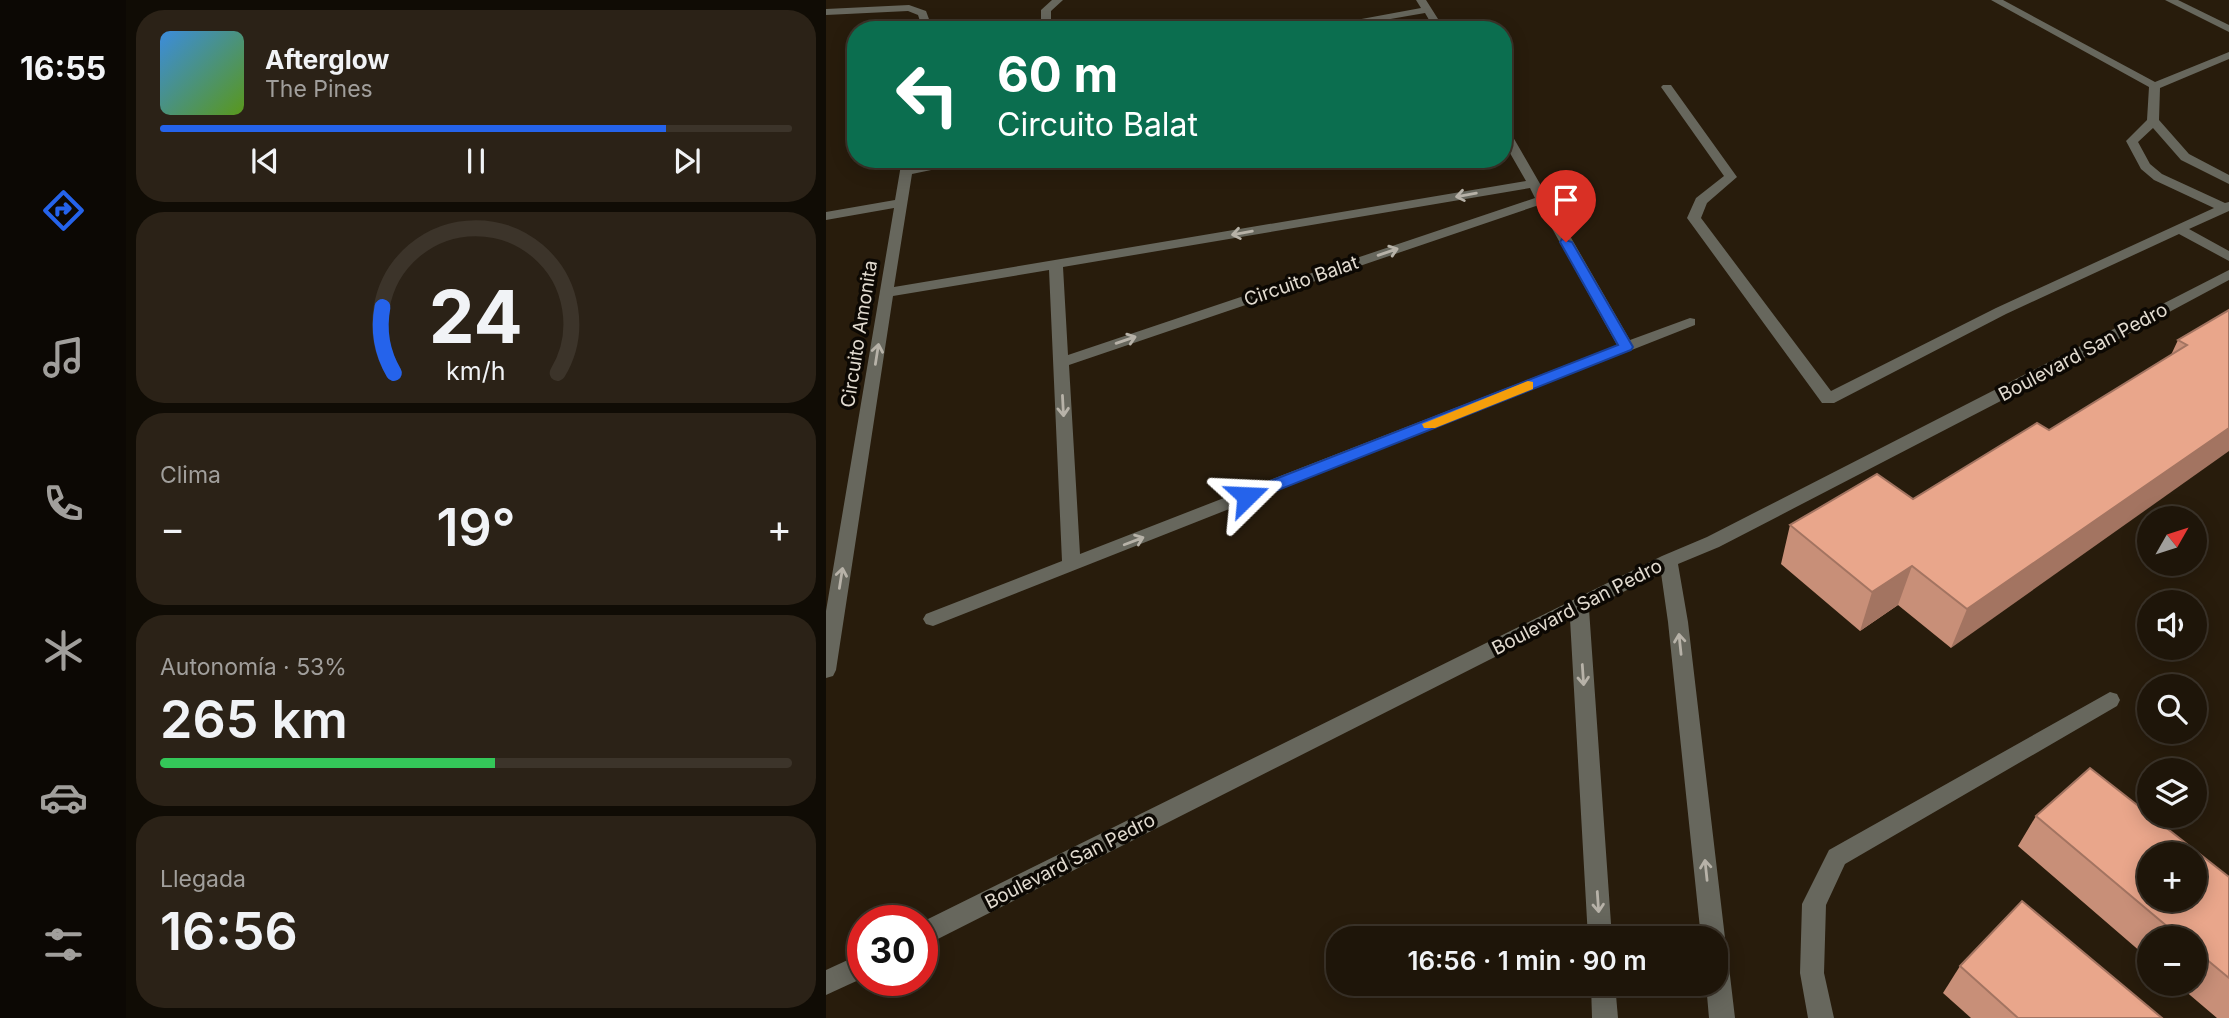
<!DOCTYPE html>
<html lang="es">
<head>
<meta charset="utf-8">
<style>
  :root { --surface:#1e1509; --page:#2b2217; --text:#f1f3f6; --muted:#a19f9c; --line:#3c342a; --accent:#2563eb }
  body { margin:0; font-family:Inter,sans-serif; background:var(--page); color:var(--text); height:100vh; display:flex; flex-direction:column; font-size:26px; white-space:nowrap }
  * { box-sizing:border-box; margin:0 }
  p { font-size:23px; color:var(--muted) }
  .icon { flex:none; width:38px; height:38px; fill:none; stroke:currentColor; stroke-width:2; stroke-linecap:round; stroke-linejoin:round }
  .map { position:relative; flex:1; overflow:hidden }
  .drawer { display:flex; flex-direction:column; gap:10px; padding:10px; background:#100c05; width:700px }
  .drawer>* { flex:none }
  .guide { position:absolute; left:21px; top:21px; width:665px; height:147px; border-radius:28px; box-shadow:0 4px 18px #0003,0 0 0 2px var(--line); background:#0b6e4f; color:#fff; overflow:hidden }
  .needle { width:46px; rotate:51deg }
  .fabs { position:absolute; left:1311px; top:506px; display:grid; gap:14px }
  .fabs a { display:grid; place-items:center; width:70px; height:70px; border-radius:50%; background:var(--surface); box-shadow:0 4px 18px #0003,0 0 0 2px var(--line); font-size:35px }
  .speed { position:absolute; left:21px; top:905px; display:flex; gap:14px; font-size:35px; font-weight:700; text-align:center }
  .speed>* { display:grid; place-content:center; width:91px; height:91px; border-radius:50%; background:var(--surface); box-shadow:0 4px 18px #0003,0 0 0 2px var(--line); line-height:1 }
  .speed .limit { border:10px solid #d22; background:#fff; color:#111 }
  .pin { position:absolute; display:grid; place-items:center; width:60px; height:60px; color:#fff; margin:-72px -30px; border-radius:50% 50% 50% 0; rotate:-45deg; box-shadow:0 0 7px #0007 }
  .pin .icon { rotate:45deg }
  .me { position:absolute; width:77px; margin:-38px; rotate:69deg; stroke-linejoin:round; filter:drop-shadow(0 0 5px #0008) }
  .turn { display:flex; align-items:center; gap:24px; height:147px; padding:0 35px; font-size:32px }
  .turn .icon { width:91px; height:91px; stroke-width:2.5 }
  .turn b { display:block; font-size:49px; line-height:60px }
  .big { font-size:52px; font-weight:600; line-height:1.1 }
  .drawer .tile { flex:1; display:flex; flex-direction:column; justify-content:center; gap:10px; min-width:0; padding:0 24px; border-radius:28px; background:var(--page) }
  .drawer .dial { align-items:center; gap:0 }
  .dial svg { height:182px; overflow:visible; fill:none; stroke:var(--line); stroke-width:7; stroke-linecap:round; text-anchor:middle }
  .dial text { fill:var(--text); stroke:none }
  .song { display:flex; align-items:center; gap:21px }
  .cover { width:84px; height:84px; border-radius:10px; background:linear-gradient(135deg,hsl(210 70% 55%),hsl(90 70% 35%)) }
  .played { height:7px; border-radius:4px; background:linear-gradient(90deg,var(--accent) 80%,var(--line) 80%) }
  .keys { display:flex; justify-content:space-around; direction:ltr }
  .heat { display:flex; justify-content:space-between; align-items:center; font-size:38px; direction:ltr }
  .charge { height:10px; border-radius:5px; background:linear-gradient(90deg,#34c759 53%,var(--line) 0) }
  .trip { position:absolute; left:500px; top:926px; width:402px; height:70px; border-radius:28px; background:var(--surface); box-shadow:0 4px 18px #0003,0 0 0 2px var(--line); font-weight:600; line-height:70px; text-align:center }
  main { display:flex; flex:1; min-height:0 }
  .tabs { display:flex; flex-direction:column; width:126px; justify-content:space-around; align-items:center; background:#0c0804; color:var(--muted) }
  .tabs .icon { width:49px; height:49px }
  .tabs .selected { color:var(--accent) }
  .tabs b { font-size:32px; color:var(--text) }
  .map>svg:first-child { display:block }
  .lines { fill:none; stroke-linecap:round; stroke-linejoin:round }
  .minor { fill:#67675d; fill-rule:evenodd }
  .wall { fill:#c88f78 }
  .shaded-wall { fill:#a37461 }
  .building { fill:#e9a68b; stroke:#a37461; stroke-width:2; fill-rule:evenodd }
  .oneway { stroke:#b7b2a8 }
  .route { fill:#2563eb; stroke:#184099; stroke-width:2 }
  .slow { fill:#f59e0b }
  .labels { text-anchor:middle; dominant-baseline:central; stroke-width:7; stroke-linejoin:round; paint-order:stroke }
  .street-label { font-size:19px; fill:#e2dbd0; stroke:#0c0803 }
</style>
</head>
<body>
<main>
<nav class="tabs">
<b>16:55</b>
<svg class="icon selected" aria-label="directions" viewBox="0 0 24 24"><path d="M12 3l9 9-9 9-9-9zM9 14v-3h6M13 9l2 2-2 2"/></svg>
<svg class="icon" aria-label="music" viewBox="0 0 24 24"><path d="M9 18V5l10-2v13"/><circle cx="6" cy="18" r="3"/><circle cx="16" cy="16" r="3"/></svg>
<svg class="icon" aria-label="phone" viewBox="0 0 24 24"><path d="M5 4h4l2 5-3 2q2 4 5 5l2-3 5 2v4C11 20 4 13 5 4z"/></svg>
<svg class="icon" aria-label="climate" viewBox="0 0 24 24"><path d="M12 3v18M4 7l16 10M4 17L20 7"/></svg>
<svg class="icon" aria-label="car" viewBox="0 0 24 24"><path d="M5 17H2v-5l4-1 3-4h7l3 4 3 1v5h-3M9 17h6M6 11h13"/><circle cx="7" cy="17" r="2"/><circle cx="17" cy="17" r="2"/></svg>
<svg class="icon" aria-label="filters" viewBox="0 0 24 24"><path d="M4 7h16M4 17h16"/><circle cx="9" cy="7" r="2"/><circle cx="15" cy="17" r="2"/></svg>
</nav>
<section class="drawer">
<div class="tile">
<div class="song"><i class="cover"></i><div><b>Afterglow</b><p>The Pines</p></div></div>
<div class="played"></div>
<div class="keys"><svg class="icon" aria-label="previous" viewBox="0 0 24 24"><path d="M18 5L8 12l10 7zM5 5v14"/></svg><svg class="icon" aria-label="pause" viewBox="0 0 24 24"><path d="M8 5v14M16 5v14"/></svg><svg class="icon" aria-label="next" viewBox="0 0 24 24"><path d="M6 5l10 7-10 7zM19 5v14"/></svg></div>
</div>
<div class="tile dial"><svg viewBox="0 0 100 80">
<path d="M14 69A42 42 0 1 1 86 69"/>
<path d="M14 69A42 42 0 0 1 9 40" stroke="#2563eb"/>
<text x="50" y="56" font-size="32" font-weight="700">24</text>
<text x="50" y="72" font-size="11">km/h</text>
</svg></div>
<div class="tile"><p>Clima</p>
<div class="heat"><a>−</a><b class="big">19°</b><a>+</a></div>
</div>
<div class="tile"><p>Autonomía · 53%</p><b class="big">265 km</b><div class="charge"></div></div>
<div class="tile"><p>Llegada</p><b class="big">16:56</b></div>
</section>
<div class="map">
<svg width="1403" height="1018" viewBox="0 0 1403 1018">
  <rect width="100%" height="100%" fill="#281c0c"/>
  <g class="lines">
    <g class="minor">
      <polygon points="226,0 237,0 225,11 225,30 215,30 215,10"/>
      <polygon points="590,0 600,0 619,30 609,30 599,13 501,30 476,30 595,8"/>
      <polygon points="1165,0 1177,0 1329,82 1403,52 1403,59 1334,88 1333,120 1363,154 1403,175 1403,184 1355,160 1327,128 1312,142 1324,164 1336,174 1399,203 1403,202 1403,211 1363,229 1403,251 1403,261 1353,234 1180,314 1008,403 996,403 861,218 870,198 898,176 835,87 837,85 845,85 911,177 881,203 875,218 1005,391 1170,308 1388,208 1328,180 1315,169 1300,141 1321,120 1323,87"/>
      <polygon points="1339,0 1352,0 1403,25 1403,32"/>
      <polygon points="83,5 100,11 107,30 97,30 92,15 82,11 0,15 0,9"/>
      <path d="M681 133 687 137 804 340 864 318 869 319V325L107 626 100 624 97 619 100 614 236 561 223 270 67 296 10 670 7 676 0 678V611L68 208 0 220V212L69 200 76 159H88L87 166 129 159H158L86 174 68 287 700 181 677 141V134ZM704 188 709 198 242 355 237 267ZM713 205 791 345 254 554 243 365Z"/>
      <polygon points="1403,270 1403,280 1248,363 893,547 852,564 862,622 899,938 896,946 891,948 891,938 875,938 842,622 835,573 763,609 786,938 762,938 744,619 96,947 96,922 836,556 881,537"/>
      <polygon points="1284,692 1291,694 1294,700 1291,706 1019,864 1000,905 998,973 1008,1018 982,1018 974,973 976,904 1003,850"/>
      <polygon points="37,953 37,978 0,995 0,970"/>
      <polygon points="891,955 900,958 903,967 909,1018 883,1018 880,984 891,984"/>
      <polygon points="765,984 789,984 792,1018 766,1018"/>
    </g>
  </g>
  <g class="wall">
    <polygon points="1403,310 1125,648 1072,605 1034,631 955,564 964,525 1087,499 1223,430 1345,355 1352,340"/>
    <polygon points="1210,816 1403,877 1403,1018 1391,1018 1351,984 1368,984 1368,938 1323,938 1323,959 1192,846"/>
    <polygon points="1134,966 1336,1018 1145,1018 1117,993"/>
  </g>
  <g class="shaded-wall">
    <polygon points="1403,428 1403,451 1125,648 1141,609"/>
    <polygon points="1086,566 1072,605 1034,631 1046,592"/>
  </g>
  <g class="building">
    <polygon points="1403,310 1403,428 1141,609 1086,566 1046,592 964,525 1051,474 1087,499 1211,423 1223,430 1361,345 1352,340"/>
    <path d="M1264 768 1403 877V978L1368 949V938H1355L1210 816ZM1323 854H1368V900H1323Z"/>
    <polygon points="1196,901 1336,1018 1192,1018 1134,966"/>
  </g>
  <defs><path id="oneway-shaft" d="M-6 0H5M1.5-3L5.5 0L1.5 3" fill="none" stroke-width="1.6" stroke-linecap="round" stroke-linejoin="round" transform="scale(1.75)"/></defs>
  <g class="oneway">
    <use href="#oneway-shaft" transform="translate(640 195) rotate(170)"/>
    <use href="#oneway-shaft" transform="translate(416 233) rotate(170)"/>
    <use href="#oneway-shaft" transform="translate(562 252) rotate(-19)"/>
    <use href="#oneway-shaft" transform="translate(300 340) rotate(-19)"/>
    <use href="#oneway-shaft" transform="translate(51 354) rotate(-81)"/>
    <use href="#oneway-shaft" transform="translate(237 406) rotate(87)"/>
    <use href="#oneway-shaft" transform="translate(308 541) rotate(-21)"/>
    <use href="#oneway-shaft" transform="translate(15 578) rotate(-81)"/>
    <use href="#oneway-shaft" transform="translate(854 644) rotate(-96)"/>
    <use href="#oneway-shaft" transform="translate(757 675) rotate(86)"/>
    <use href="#oneway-shaft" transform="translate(880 870) rotate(-96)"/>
    <use href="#oneway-shaft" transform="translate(772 902) rotate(86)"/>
  </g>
  <polygon class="route" points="736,239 746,242 807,347 805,350 427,500 416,500 416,492 792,345 734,242"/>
  <polygon class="slow" points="702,381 707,382 707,389 609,428 598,428 596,424"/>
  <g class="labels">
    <g class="street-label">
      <text transform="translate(475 281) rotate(-19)">Circuito Balat</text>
      <text transform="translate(33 334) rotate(-81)">Circuito Amonita</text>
      <text transform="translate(1257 352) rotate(-28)">Boulevard San Pedro</text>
      <text transform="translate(751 607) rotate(-27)">Boulevard San Pedro</text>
      <text transform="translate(244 861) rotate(-27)">Boulevard San Pedro</text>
    </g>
  </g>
</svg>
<div class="fabs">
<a><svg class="needle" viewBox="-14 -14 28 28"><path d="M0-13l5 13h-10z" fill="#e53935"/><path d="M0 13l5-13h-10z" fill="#a19f9c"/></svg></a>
<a><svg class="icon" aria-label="sound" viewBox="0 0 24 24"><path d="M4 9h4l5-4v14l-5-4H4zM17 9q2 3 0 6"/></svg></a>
<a><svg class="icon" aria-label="search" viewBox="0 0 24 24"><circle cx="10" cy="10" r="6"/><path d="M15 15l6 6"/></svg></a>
<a><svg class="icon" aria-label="layers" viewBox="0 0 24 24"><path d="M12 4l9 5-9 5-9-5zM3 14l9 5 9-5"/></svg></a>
<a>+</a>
<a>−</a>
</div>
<div class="speed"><div class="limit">30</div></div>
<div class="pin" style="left:740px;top:242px;background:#d93025"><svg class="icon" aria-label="arrive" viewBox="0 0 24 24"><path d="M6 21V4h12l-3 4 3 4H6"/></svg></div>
<svg class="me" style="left:421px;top:496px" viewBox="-20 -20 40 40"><path d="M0-17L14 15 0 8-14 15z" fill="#2563eb" stroke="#fff" stroke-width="4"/></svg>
<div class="trip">16:56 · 1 min · 90 m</div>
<div class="guide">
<div class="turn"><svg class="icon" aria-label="left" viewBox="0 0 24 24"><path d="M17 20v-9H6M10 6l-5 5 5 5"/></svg><div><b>60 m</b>Circuito Balat</div></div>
</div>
</div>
</main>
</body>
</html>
